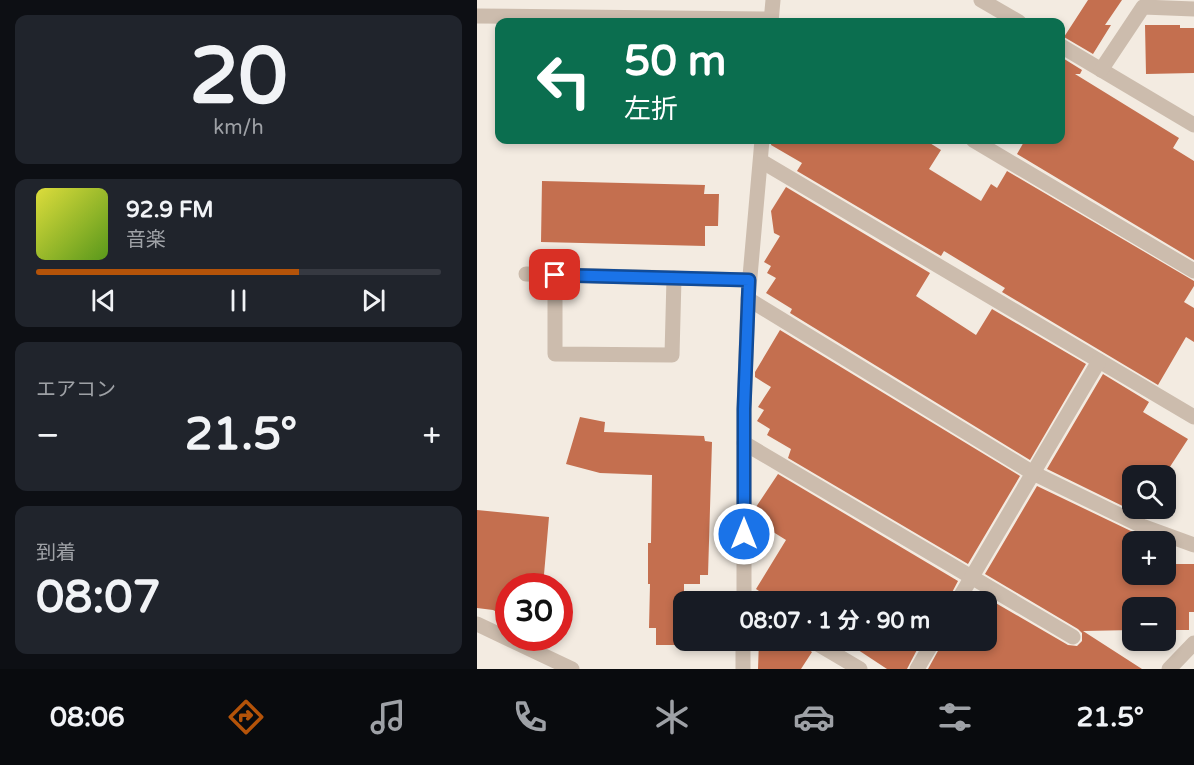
<!DOCTYPE html>
<html lang="ja">
<head>
<meta charset="utf-8">
<style>
  :root { --surface:#171b24; --page:#20242c; --text:#f1f3f6; --muted:#9ea1a6; --line:#363941; --accent:#b45309 }
  body { margin:0; font-family:"Varela Round","Noto Sans JP",sans-serif; background:var(--page); color:var(--text); height:100vh; display:flex; flex-direction:column; font-size:22px; white-space:nowrap }
  * { box-sizing:border-box; margin:0 }
  p { font-size:20px; color:var(--muted) }
  .icon { flex:none; width:33px; height:33px; fill:none; stroke:currentColor; stroke-width:2; stroke-linecap:round; stroke-linejoin:round }
  .map { position:relative; flex:1; overflow:hidden }
  .drawer { display:flex; flex-direction:column; gap:15px; padding:15px; background:#0d0f14; width:477px }
  .drawer>* { flex:none }
  .guide { position:absolute; left:18px; top:18px; width:570px; height:126px; border-radius:12px; box-shadow:0 3px 9px #0003; background:#0b6e4f; color:#fff; overflow:hidden }
  .fabs { position:absolute; left:645px; top:465px; display:grid; gap:12px }
  .fabs a { display:grid; place-items:center; width:54px; height:54px; border-radius:12px; background:var(--surface); box-shadow:0 3px 9px #0003; font-size:30px }
  .speed { position:absolute; left:18px; top:573px; display:flex; gap:12px; font-size:30px; font-weight:700; text-align:center }
  .speed>* { display:grid; place-content:center; width:78px; height:78px; border-radius:50%; background:var(--surface); box-shadow:0 3px 9px #0003; line-height:1 }
  .speed .limit { border:9px solid #d22; background:#fff; color:#111 }
  .pin { position:absolute; display:grid; place-items:center; width:51px; height:51px; color:#fff; margin:-26px; border-radius:12px; box-shadow:0 3px 9px #0006 }
  .me { position:absolute; width:66px; margin:-33px; rotate:0deg; stroke-linejoin:round; filter:drop-shadow(0 0 4px #0008) }
  .turn { display:flex; align-items:center; gap:21px; height:126px; padding:0 30px; font-size:27px }
  .turn .icon { width:78px; height:78px; stroke-width:2.5 }
  .turn b { display:block; font-size:42px; line-height:51px }
  .big { font-size:45px; font-weight:700; line-height:1.1 }
  .drawer .card { flex:1; display:flex; flex-direction:column; justify-content:center; gap:9px; min-width:0; padding:0 21px; border-radius:12px; background:var(--page) }
  .drawer .dial { align-items:center; gap:0 }
  .dial b { font-size:78px; line-height:1 }
  .song { display:flex; align-items:center; gap:18px }
  .cover { width:72px; height:72px; border-radius:9px; background:linear-gradient(135deg,hsl(60 70% 55%),hsl(90 70% 35%)) }
  .played { height:6px; border-radius:3px; background:linear-gradient(90deg,var(--accent) 65%,var(--line) 65%) }
  .keys { display:flex; justify-content:space-around; direction:ltr }
  .heat { display:flex; justify-content:space-between; align-items:center; font-size:33px; direction:ltr }
  .trip { position:absolute; left:196px; top:591px; width:324px; height:60px; border-radius:12px; background:var(--surface); box-shadow:0 3px 9px #0003; font-weight:700; line-height:60px; text-align:center }
  .dock { display:flex; height:96px; justify-content:space-around; align-items:center; background:#090b0e; color:var(--muted) }
  .dock .icon { width:42px; height:42px }
  .dock .current { color:var(--accent) }
  .dock b { font-size:27px; color:var(--text) }
  main { display:flex; flex:1; min-height:0 }
  .map>svg:first-child { display:block }
  .building { fill:#c46f4f }
  .lines { fill:none; stroke-linecap:round; stroke-linejoin:round }
  .service { stroke:#ccbcad; stroke-width:15 }
  .minor { stroke:#ccbcad; stroke-width:15 }
  .route-casing { stroke:#114b97; stroke-width:15 }
  .route { stroke:#1a73e8; stroke-width:10 }
</style>
</head>
<body>
<main>
<section class="drawer">
<div class="card dial"><b>20</b><p>km/h</p></div>
<div class="card">
<div class="song"><i class="cover"></i><div><b>92.9 FM</b><p>音楽</p></div></div>
<div class="played"></div>
<div class="keys"><svg class="icon" aria-label="previous" viewBox="0 0 24 24"><path d="M18 5L8 12l10 7zM5 5v14"/></svg><svg class="icon" aria-label="pause" viewBox="0 0 24 24"><path d="M8 5v14M16 5v14"/></svg><svg class="icon" aria-label="next" viewBox="0 0 24 24"><path d="M6 5l10 7-10 7zM19 5v14"/></svg></div>
</div>
<div class="card"><p>エアコン</p>
<div class="heat"><a>−</a><b class="big">21.5°</b><a>+</a></div>
</div>
<div class="card"><p>到着</p><b class="big">08:07</b></div>
</section>
<div class="map">
<svg width="717" height="669" viewBox="0 0 717 669">
  <rect width="100%" height="100%" fill="#f3ebe1"/>
  <g class="building">
    <polygon points="611,0 645,0 628,25 634,25 616,54 587,37"/>
    <polygon points="668,25 703,25 703,28 717,28 717,73 669,74"/>
    <polygon points="584,57 605,70 603,74 598,74 702,138 696,148 717,161 717,260 540,154 548,140 584,140"/>
    <polygon points="295,140 448,140 464,150 452,169 504,201 514,184 520,188 530,171 717,281 717,286 707,302 717,308 717,342 709,337 681,385 525,292 528,288 467,251 464,256 320,171 325,163 294,145"/>
    <polygon points="65,181 228,185 227,194 242,194 241,226 228,226 228,246 64,242"/>
    <polygon points="309,187 453,273 439,296 499,335 515,309 609,364 553,460 313,313 315,309 289,293 299,278 290,273 294,266 287,262 303,236 297,233 294,211"/>
    <polygon points="303,330 543,476 491,564 311,458 314,449 290,435 293,429 280,421 287,410 281,407 294,387 278,377 278,372"/>
    <polygon points="626,374 672,402 666,412 711,439 687,476 656,476 656,508 666,508 662,514 570,469"/>
    <polygon points="103,417 128,422 127,432 227,436 228,441 235,442 231,575 223,575 223,584 207,584 207,645 179,645 179,628 172,628 173,584 171,584 171,543 174,543 175,475 123,473 89,464"/>
    <polygon points="301,474 481,581 470,602 299,602 279,589 309,540 277,520 277,510"/>
    <polygon points="560,486 656,532 656,574 688,574 688,564 717,564 717,612 712,612 712,630 688,630 688,608 656,608 656,630 606,631 665,669 451,669 467,640 510,640 510,602 492,602 498,591 591,645 600,646 605,641 605,633 601,629 508,574"/>
    <polygon points="0,510 72,517 66,586 32,586 32,618 16,610 0,608"/>
    <polygon points="282,640 324,640 326,645 335,652 324,669 281,669"/>
    <polygon points="366,640 445,640 430,669 410,669"/>
  </g>
  <g class="lines">
    <g class="service">
      <polyline points="0,16 294,19"/>
      <polyline points="49,274 272,280"/>
      <polyline points="78,275 78,354 195,355 197,278"/>
    </g>
    <g class="minor">
      <polyline points="504,0 542,22"/>
      <polyline points="294,22 296,0"/>
      <polyline points="584,46 717,125"/>
      <polyline points="624,70 666,7 717,9"/>
      <polyline points="496,140 717,271"/>
      <polyline points="284,161 717,417"/>
      <polyline points="271,299 556,473 665,526 717,545"/>
      <polyline points="267,443 596,637"/>
      <polyline points="267,602 267,409 271,299 285,140"/>
      <polyline points="480,602 622,361"/>
      <polyline points="0,624 95,669"/>
      <polyline points="334,640 383,669"/>
      <polyline points="266,669 266,640"/>
      <polyline points="440,669 457,640"/>
      <polyline points="692,669 717,643"/>
    </g>
  </g>
  <g class="lines">
    <g class="route-casing">
      <polyline id="route" points="78,275 272,280 267,409 267,534"/>
    </g>
    <use href="#route" class="route"/>
  </g>
</svg>
<div class="fabs">
<a><svg class="icon" aria-label="search" viewBox="0 0 24 24"><circle cx="10" cy="10" r="6"/><path d="M15 15l6 6"/></svg></a>
<a>+</a>
<a>−</a>
</div>
<div class="speed"><div class="limit">30</div></div>
<div class="pin" style="left:78px;top:275px;background:#d93025"><svg class="icon" aria-label="arrive" viewBox="0 0 24 24"><path d="M6 21V4h12l-3 4 3 4H6"/></svg></div>
<svg class="me" style="left:267px;top:534px" viewBox="-20 -20 40 40"><circle r="17" fill="#1a73e8" stroke="#fff" stroke-width="3"/><path d="M0-11L8 9 0 5-8 9z" fill="#fff"/></svg>
<div class="trip">08:07 · 1 分 · 90 m</div>
<div class="guide">
<div class="turn"><svg class="icon" aria-label="left" viewBox="0 0 24 24"><path d="M17 20v-9H6M10 6l-5 5 5 5"/></svg><div><b>50 m</b>左折</div></div>
</div>
</div>
</main>
<nav class="dock">
<b>08:06</b>
<svg class="icon current" aria-label="directions" viewBox="0 0 24 24"><path d="M12 3l9 9-9 9-9-9zM9 14v-3h6M13 9l2 2-2 2"/></svg>
<svg class="icon" aria-label="music" viewBox="0 0 24 24"><path d="M9 18V5l10-2v13"/><circle cx="6" cy="18" r="3"/><circle cx="16" cy="16" r="3"/></svg>
<svg class="icon" aria-label="phone" viewBox="0 0 24 24"><path d="M5 4h4l2 5-3 2q2 4 5 5l2-3 5 2v4C11 20 4 13 5 4z"/></svg>
<svg class="icon" aria-label="climate" viewBox="0 0 24 24"><path d="M12 3v18M4 7l16 10M4 17L20 7"/></svg>
<svg class="icon" aria-label="car" viewBox="0 0 24 24"><path d="M5 17H2v-5l4-1 3-4h7l3 4 3 1v5h-3M9 17h6M6 11h13"/><circle cx="7" cy="17" r="2"/><circle cx="17" cy="17" r="2"/></svg>
<svg class="icon" aria-label="filters" viewBox="0 0 24 24"><path d="M4 7h16M4 17h16"/><circle cx="9" cy="7" r="2"/><circle cx="15" cy="17" r="2"/></svg>
<b>21.5°</b>
</nav>
</body>
</html>
